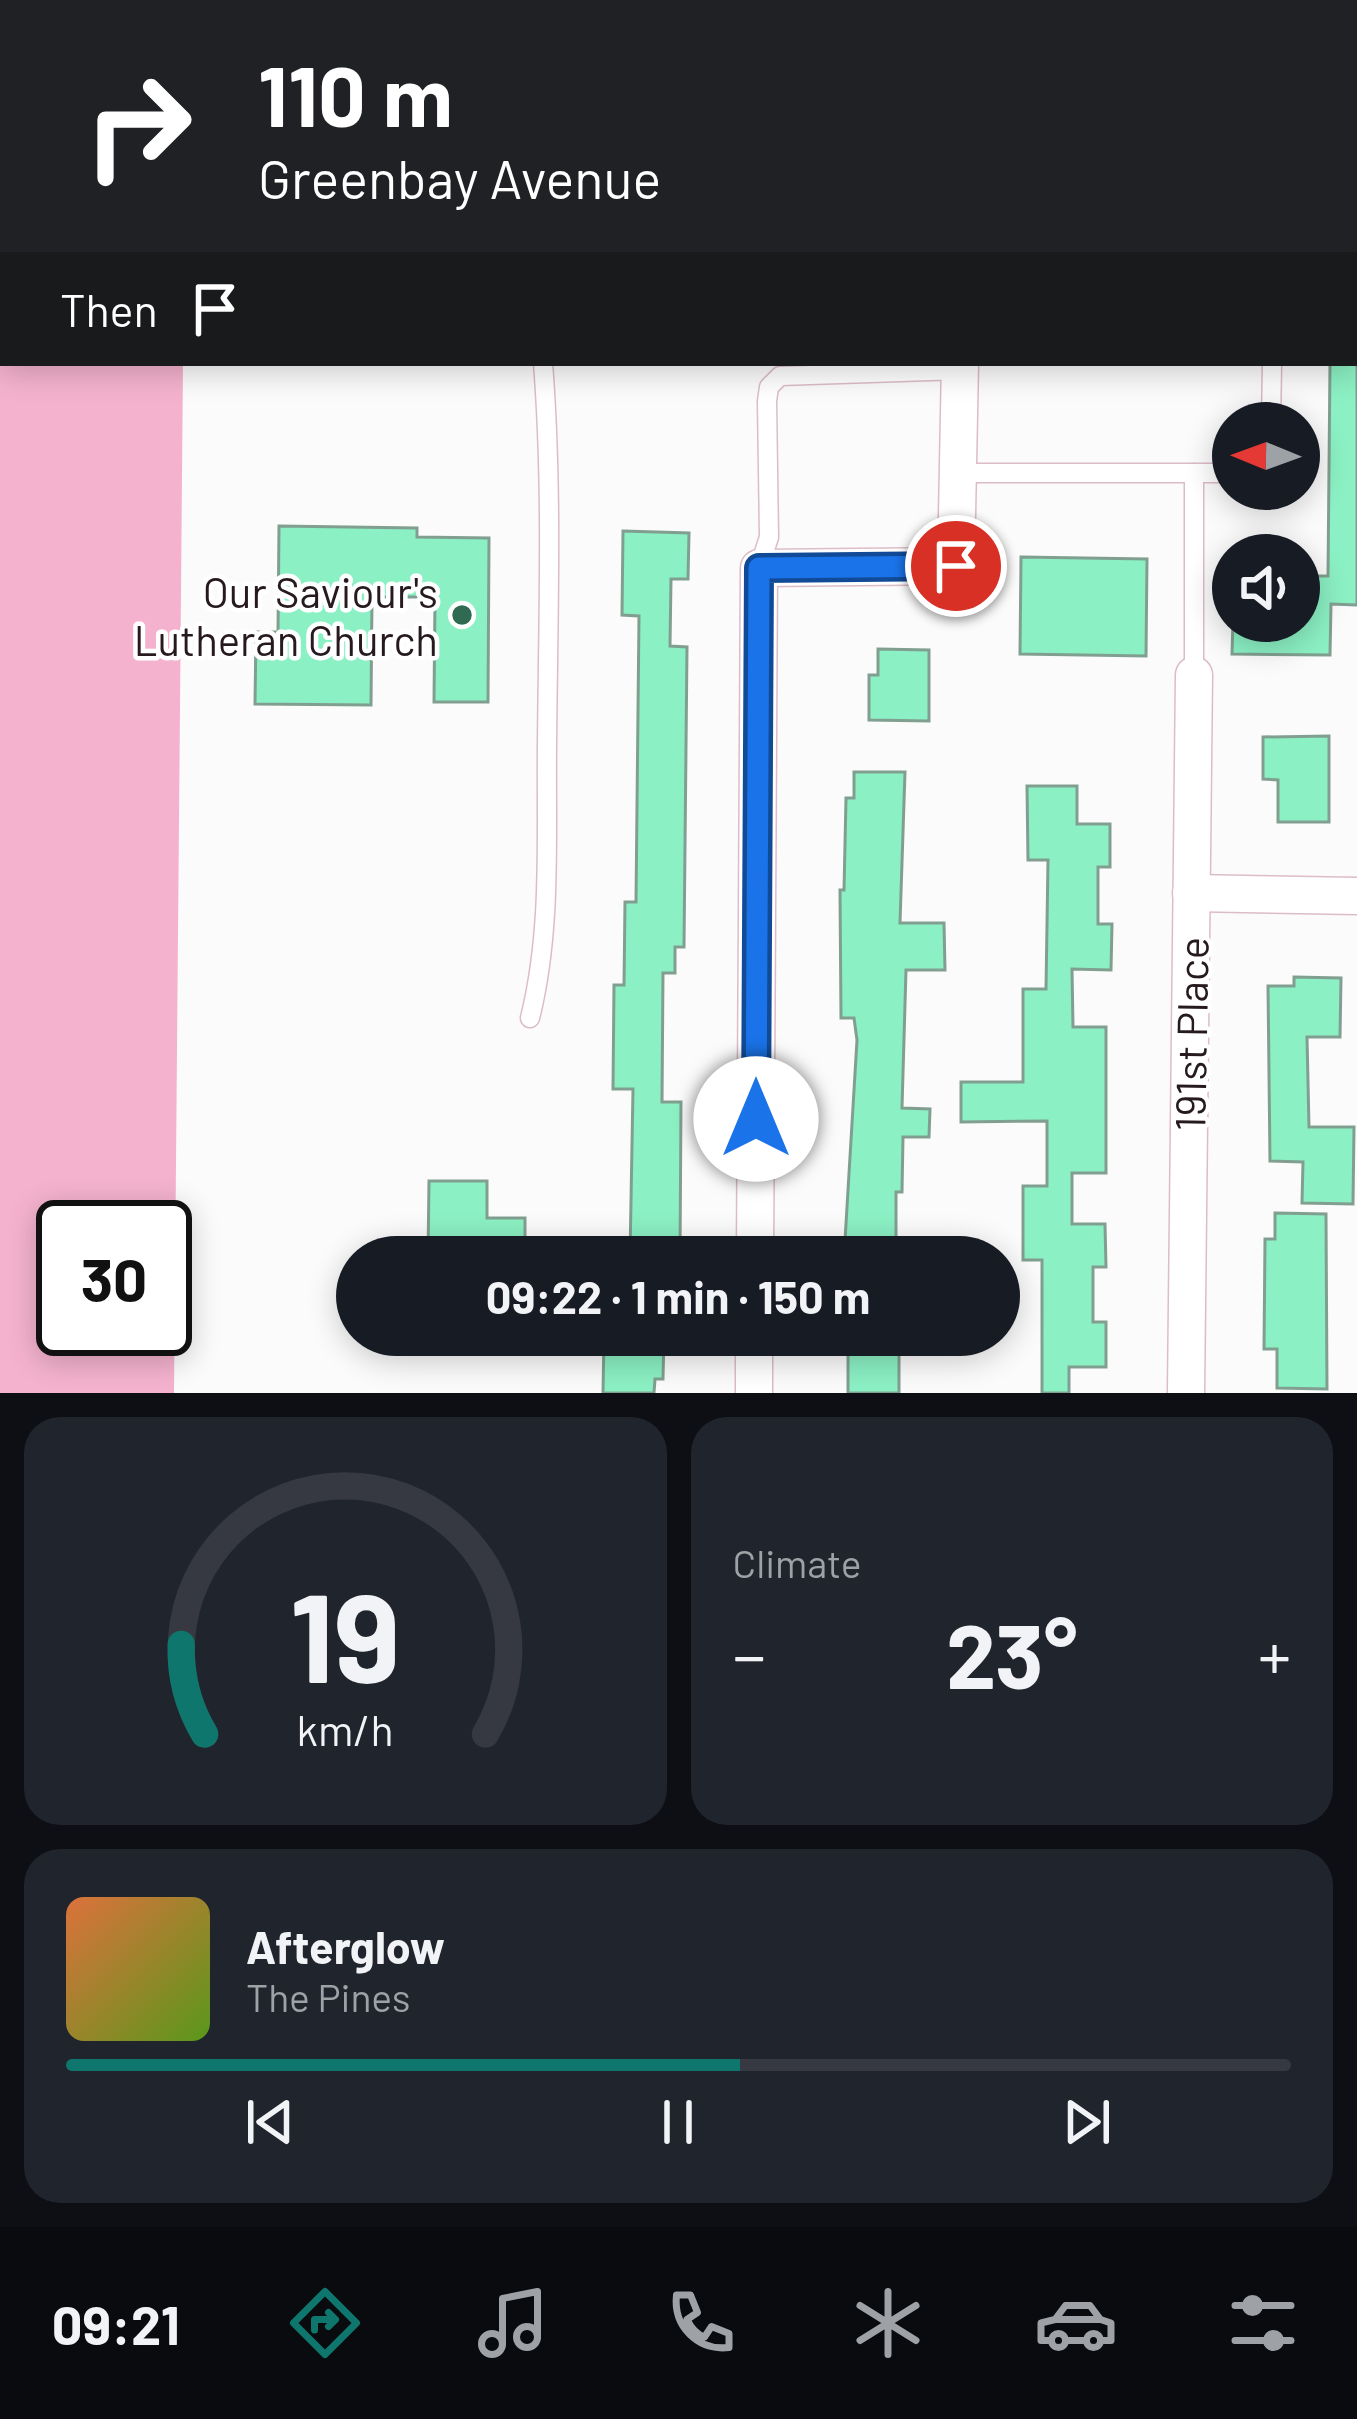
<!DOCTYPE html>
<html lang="en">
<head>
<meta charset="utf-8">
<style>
  :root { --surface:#171b24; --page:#20242c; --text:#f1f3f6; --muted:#9ea1a6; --line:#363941; --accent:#0f766e }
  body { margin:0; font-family:Barlow,sans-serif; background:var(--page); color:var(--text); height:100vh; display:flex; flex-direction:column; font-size:45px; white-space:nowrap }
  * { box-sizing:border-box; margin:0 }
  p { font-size:39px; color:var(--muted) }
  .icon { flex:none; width:66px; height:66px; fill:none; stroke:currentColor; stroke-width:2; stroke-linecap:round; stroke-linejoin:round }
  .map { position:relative; height:1393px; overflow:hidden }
  .side { display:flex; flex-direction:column; gap:24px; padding:24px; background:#0d0f14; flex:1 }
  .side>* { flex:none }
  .banner { position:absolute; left:0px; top:0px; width:1359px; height:366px; box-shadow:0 6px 30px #0003; background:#202124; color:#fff; overflow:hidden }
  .needle { width:78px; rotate:271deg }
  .fabs { position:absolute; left:1212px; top:402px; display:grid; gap:24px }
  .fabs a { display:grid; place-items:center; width:108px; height:108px; border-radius:50%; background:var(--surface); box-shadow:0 6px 30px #0003; font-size:60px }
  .speed { position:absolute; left:36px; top:1200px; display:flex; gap:24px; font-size:60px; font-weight:700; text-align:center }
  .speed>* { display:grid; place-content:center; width:156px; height:156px; border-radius:50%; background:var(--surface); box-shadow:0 6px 30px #0003; line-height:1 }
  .speed .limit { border:6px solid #111; border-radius:18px; background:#fff; color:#111 }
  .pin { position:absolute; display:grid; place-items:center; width:102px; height:102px; color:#fff; margin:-51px; border:6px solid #fff; border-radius:50%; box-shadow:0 3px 12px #0007 }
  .me { position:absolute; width:132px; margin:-66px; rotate:0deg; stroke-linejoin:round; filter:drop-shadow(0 0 9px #0008) }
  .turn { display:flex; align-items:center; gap:42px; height:252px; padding:0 60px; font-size:54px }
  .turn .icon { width:156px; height:156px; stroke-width:2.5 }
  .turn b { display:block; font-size:84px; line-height:102px }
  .then { display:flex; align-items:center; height:114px; padding:0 60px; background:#0003; gap:24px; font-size:45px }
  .big { font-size:90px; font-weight:700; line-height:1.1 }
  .side .card { flex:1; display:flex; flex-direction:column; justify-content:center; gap:18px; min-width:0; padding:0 42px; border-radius:36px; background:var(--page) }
  .side .dial { align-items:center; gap:0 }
  .dial svg { height:312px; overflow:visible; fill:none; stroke:var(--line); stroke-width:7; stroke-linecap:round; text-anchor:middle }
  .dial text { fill:var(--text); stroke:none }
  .song { display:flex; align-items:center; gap:36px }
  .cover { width:144px; height:144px; border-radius:18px; background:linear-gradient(135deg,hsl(20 70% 55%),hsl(90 70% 35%)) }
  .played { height:12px; border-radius:6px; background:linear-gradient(90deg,var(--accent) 55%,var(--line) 55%) }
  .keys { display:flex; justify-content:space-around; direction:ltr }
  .heat { display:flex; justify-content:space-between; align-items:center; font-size:66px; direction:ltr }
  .side .tiles { flex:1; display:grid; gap:24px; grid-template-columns:1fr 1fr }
  .card:last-child { grid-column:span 2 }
  .trip { position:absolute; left:336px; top:1236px; width:684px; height:120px; border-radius:60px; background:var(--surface); box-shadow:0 6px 30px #0003; font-weight:700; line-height:120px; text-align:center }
  .menu { display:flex; height:192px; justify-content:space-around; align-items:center; background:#090b0e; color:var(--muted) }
  .menu .icon { width:84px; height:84px }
  .menu .on { color:var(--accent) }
  .menu b { font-size:54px; color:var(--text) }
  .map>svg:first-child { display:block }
  .green { fill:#f4b2ce; fill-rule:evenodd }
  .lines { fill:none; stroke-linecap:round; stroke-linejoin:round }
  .stream { stroke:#ae6d8a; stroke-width:10 }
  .building { fill:#8bf0c3; stroke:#819f90; stroke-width:3 }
  .service-casing { stroke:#ddbcc9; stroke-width:21 }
  .minor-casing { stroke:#ddbcc9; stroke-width:39 }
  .secondary-casing { stroke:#ddbcc9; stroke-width:54 }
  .service { stroke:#fff; stroke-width:18 }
  .minor { stroke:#fff; stroke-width:36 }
  .secondary { stroke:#f5e0e9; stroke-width:51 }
  .route-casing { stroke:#114b97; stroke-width:30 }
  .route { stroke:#1a73e8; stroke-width:21 }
  .poi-dot { fill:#316a52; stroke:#fff; stroke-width:4.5 }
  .labels { text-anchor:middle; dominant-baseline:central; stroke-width:9; stroke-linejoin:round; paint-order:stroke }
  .poi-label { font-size:42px; fill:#261a1f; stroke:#fff; text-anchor:end }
  .street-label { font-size:42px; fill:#261a1f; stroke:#fff }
</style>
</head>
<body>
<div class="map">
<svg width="1357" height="1393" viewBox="0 0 1357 1393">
  <rect width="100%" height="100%" fill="#fbfbfb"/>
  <g class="green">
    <polygon points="0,0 193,0 193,3 3,3 3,42"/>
    <path d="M0 246 3 363H183L174 1393H0ZM63 1227H165V1329H63Z"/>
  </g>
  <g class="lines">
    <g class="stream">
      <polyline points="0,276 3,276"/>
      <polyline points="1356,287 1357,287"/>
    </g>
  </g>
  <g class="building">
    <polygon points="1330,363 1357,363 1357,605 1331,604 1330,655 1232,654 1233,621 1299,621 1299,576 1328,576"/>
    <polygon points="279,526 417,528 417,537 489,538 488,702 434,702 435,597 372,597 371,705 255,704 256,632 278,632"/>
    <polygon points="623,531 689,533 688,579 671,579 670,646 687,647 684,947 675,947 675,973 663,973 662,1102 681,1102 680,1257 630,1257 633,1089 613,1089 614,985 624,985 625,902 636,902 639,616 622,615"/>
    <polygon points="1021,557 1147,559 1146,656 1020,654"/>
    <polygon points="878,649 929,650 929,721 869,720 869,675 878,675"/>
    <polygon points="1329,736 1329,822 1278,822 1278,780 1263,779 1263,737"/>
    <polygon points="854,772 905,772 900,923 944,923 945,970 906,970 902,1108 930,1109 929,1137 903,1137 902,1192 896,1192 896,1257 844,1257 857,1040 854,1018 841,1018 840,890 844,890 846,798 854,798"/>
    <polygon points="1027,786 1077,786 1077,824 1110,824 1110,867 1098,867 1098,924 1112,924 1111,970 1072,969 1073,1027 1106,1027 1106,1173 1072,1173 1072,1224 1105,1224 1106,1267 1093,1267 1093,1322 1106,1322 1106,1367 1069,1367 1069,1393 1042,1393 1042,1260 1023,1260 1023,1186 1047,1186 1047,1121 961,1122 961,1082 1023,1082 1023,989 1046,989 1048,860 1028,860"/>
    <polygon points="1294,977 1341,978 1340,1037 1307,1037 1309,1127 1354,1127 1353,1204 1302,1203 1303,1162 1270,1161 1268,986 1294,986"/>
    <polygon points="429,1181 487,1181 487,1218 525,1218 525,1257 428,1257"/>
    <polygon points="1275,1213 1326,1214 1327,1389 1277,1388 1277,1349 1264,1349 1265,1239 1275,1239"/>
    <polygon points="604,1335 664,1335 663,1379 655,1379 654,1393 603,1393"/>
    <polygon points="848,1345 899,1346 899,1393 848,1393"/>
  </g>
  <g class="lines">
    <g class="service-casing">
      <g id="service">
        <polyline points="340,3 340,0"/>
        <polyline points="613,3 613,0"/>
        <polyline points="1175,3 1175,0"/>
        <polyline points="0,93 3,93"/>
        <polyline points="1271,423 1272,363"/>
        <polyline points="958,473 1233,473"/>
        <polyline points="759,568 769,537 767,401 769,387 780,376 960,370"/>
        <polyline points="1194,675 1194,473"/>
        <path d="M530 1018C552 930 546 836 547 746 548 618 553 491 543 363"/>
      </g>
    </g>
    <g class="minor-casing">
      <g id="minor">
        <polyline points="858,3 858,0"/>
        <polyline points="1191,893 1357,896"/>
        <polyline points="755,1257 759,568 956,566 960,363"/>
        <polyline points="754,1393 754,1335"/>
        <polyline points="1186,1393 1194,675"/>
      </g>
    </g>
    <g class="secondary-casing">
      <g id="secondary">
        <polyline points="0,220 3,220"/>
        <polyline points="1356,228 1357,228"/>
      </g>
    </g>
    <use href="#service" class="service"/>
    <use href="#minor" class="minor"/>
    <use href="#secondary" class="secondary"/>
  </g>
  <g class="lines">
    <g class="route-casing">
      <polyline id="route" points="756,1119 759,568 956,566"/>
    </g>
    <use href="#route" class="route"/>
  </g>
  <circle class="poi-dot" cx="462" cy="615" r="12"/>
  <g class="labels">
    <g class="poi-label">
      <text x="438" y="591">Our Saviour's<tspan x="438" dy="48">Lutheran Church</tspan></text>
    </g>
    <g class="street-label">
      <text transform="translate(1190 1034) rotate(-89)">191st Place</text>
    </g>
  </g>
</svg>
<div class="fabs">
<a><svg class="needle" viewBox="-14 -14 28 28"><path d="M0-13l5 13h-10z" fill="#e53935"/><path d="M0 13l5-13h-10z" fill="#9ea1a6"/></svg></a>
<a><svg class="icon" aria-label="sound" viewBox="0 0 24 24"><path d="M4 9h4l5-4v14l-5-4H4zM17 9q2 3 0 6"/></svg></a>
</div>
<div class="speed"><div class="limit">30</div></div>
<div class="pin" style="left:956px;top:566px;background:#d93025"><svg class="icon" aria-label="arrive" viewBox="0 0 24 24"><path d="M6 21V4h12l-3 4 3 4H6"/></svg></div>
<svg class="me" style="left:756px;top:1119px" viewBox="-20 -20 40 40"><circle r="19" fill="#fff"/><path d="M0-13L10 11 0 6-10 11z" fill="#1a73e8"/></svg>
<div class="trip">09:22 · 1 min · 150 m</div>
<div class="banner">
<div class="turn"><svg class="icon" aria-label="right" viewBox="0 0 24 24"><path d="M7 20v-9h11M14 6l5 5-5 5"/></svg><div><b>110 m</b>Greenbay Avenue</div></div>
<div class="then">Then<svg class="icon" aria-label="arrive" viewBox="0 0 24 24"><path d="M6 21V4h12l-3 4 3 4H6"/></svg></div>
</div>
</div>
<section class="side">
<div class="tiles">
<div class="card dial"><svg viewBox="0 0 100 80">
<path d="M14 69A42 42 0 1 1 86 69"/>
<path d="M14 69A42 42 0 0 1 8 46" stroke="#0f766e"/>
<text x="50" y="56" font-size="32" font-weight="700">19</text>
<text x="50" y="72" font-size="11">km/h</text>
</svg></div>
<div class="card"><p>Climate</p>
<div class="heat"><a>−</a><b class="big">23°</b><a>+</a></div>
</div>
<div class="card">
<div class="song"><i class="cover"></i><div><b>Afterglow</b><p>The Pines</p></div></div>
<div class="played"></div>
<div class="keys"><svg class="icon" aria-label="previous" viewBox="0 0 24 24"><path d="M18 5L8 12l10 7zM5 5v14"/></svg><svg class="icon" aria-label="pause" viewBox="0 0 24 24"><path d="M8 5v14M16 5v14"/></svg><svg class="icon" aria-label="next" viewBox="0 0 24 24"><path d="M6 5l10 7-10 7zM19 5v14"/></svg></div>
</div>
</div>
</section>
<nav class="menu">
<b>09:21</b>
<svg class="icon on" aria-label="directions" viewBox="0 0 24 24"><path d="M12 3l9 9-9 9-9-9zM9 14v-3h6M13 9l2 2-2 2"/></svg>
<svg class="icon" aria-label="music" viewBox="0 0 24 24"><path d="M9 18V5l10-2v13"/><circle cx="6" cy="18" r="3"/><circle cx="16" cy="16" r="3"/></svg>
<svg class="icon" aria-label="phone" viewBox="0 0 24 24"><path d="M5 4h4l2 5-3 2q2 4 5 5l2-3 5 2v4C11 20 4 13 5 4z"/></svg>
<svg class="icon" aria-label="climate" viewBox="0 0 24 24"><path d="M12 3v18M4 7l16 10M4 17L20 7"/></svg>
<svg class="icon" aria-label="car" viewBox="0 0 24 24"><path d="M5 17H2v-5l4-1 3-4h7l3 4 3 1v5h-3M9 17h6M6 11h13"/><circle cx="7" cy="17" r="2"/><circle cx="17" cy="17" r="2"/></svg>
<svg class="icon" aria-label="filters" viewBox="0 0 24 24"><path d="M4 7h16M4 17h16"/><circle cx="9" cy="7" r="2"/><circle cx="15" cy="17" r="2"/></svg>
</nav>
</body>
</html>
